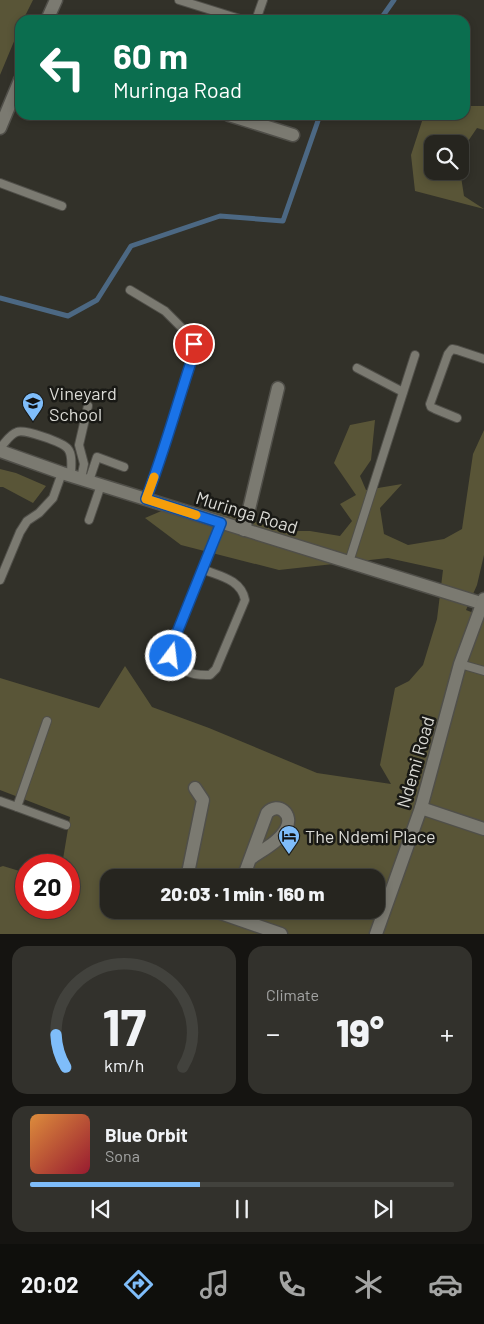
<!DOCTYPE html>
<html lang="en">
<head>
<meta charset="utf-8">
<style>
  :root { --surface:#26251f; --page:#32312c; --text:#f1f3f6; --muted:#a4a5a4; --line:#42423d; --accent:#7fbdfa }
  body { margin:0; font-family:Barlow,sans-serif; background:var(--page); color:var(--text); height:100vh; display:flex; flex-direction:column; font-size:19px; white-space:nowrap }
  * { box-sizing:border-box; margin:0 }
  p { font-size:16px; color:var(--muted) }
  .icon { flex:none; width:28px; height:28px; fill:none; stroke:currentColor; stroke-width:2; stroke-linecap:round; stroke-linejoin:round }
  .map { position:relative; height:934px; overflow:hidden }
  .side { display:flex; flex-direction:column; gap:12px; padding:12px; background:#151411; flex:1 }
  .side>* { flex:none }
  .banner { position:absolute; left:15px; top:15px; width:455px; height:105px; border-radius:15px; box-shadow:0 2px 8px #0003,0 0 0 1px var(--line); background:#0b6e4f; color:#fff; overflow:hidden }
  .tools { position:absolute; left:424px; top:135px; display:grid; gap:10px }
  .tools a { display:grid; place-items:center; width:45px; height:45px; border-radius:10px; background:var(--surface); box-shadow:0 2px 8px #0003,0 0 0 1px var(--line); font-size:25px }
  .speed { position:absolute; left:15px; top:854px; display:flex; gap:10px; font-size:25px; font-weight:700; text-align:center }
  .speed>* { display:grid; place-content:center; width:65px; height:65px; border-radius:50%; background:var(--surface); box-shadow:0 2px 8px #0003,0 0 0 1px var(--line); line-height:1 }
  .speed .limit { border:8px solid #d22; background:#fff; color:#111 }
  .pin { position:absolute; display:grid; place-items:center; width:42px; height:42px; color:#fff; margin:-21px; border:2px solid #fff; border-radius:50%; box-shadow:0 1px 5px #0007 }
  .me { position:absolute; width:55px; margin:-28px; rotate:15deg; stroke-linejoin:round; filter:drop-shadow(0 0 4px #0008) }
  .turn { display:flex; align-items:center; gap:18px; height:105px; padding:0 15px; font-size:22px }
  .turn .icon { width:65px; height:65px; stroke-width:2.5 }
  .turn b { display:block; font-size:35px; line-height:42px }
  .big { font-size:38px; font-weight:800; line-height:1.1 }
  .side .card { flex:1; display:flex; flex-direction:column; justify-content:center; gap:8px; min-width:0; padding:0 18px; border-radius:15px; background:var(--page) }
  .side .dial { align-items:center; gap:0 }
  .dial svg { height:130px; overflow:visible; fill:none; stroke:var(--line); stroke-width:7; stroke-linecap:round; text-anchor:middle }
  .dial text { fill:var(--text); stroke:none }
  .song { display:flex; align-items:center; gap:15px }
  .cover { width:60px; height:60px; border-radius:8px; background:linear-gradient(135deg,hsl(30 70% 55%),hsl(350 70% 35%)) }
  .played { height:5px; border-radius:2px; background:linear-gradient(90deg,var(--accent) 40%,var(--line) 40%) }
  .keys { display:flex; justify-content:space-around; direction:ltr }
  .heat { display:flex; justify-content:space-between; align-items:center; font-size:28px; direction:ltr }
  .side .tiles { flex:1; display:grid; gap:12px; grid-template-columns:1fr 1fr }
  .card:last-child { grid-column:span 2 }
  .trip { position:absolute; left:100px; top:869px; width:285px; height:50px; border-radius:15px; background:var(--surface); box-shadow:0 2px 8px #0003,0 0 0 1px var(--line); font-weight:800; line-height:50px; text-align:center }
  .menu { display:flex; height:80px; justify-content:space-around; align-items:center; background:#0f0f0c; color:var(--muted) }
  .menu .icon { width:35px; height:35px }
  .menu .on { color:var(--accent) }
  .menu b { font-size:22px; color:var(--text) }
  .map>svg:first-child { display:block }
  .green { fill:#595537; fill-rule:evenodd }
  .lines { fill:none; stroke-linecap:round; stroke-linejoin:round }
  .stream { stroke:#4c6883; stroke-width:5 }
  .service-casing { stroke:#504f49; stroke-width:10 }
  .minor-casing { stroke:#504f49; stroke-width:15 }
  .tertiary-casing { stroke:#504f49; stroke-width:15 }
  .service { stroke:#7b7a71; stroke-width:8 }
  .minor { stroke:#7b7a71; stroke-width:12 }
  .tertiary { stroke:#7b7a71; stroke-width:12 }
  .route-casing { stroke:#114b97; stroke-width:12 }
  .route { stroke:#1a73e8; stroke-width:9 }
  .slow { stroke:#f59e0b; stroke-width:9 }
  .labels { text-anchor:middle; dominant-baseline:central; stroke-width:5; stroke-linejoin:round; paint-order:stroke }
  .poi-label { font-size:18px; fill:#dbdbd6; stroke:#191915; text-anchor:start }
  .street-label { font-size:18px; fill:#dbdbd6; stroke:#191915 }
</style>
</head>
<body>
<div class="map">
<svg width="484" height="934" viewBox="0 0 484 934">
  <rect width="100%" height="100%" fill="#323129"/>
  <g class="green">
    <polygon points="0,0 33,0 23,20 20,20 20,27 0,75"/>
    <polygon points="465,106 484,106 484,130 477,128 460,153 460,144 432,144 432,171 460,171 460,170 464,196 484,209 415,191 411,155 424,115 465,115"/>
    <path d="M375 420 371 460 360 476 366 490 402 484 380 508 384 534 408 545 444 539 462 529 473 454 484 430V555L477 585 466 610 484 617V934H0V867L3 866 26 873V908H69V865H62L70 817 0 790V678L99 708 125 666 152 707 209 728 317 773 391 784 380 765 395 688 409 681 423 665 437 619 443 570 388 558 279 570 181 545 145 518 180 503 291 531H310L340 536 352 521 340 504 356 495 334 463 350 425ZM109 878H376V910H109Z"/>
    <polygon points="0,469 16,473 46,486 33,503 3,487 0,487"/>
  </g>
  <g class="lines">
    <g class="stream">
      <polyline points="380,20 394,0"/>
      <polyline points="0,298 68,316 97,300 131,246 220,216 283,221 320,115"/>
    </g>
    <g class="service-casing">
      <g id="service">
        <polyline points="179,0 243,20"/>
        <polyline points="256,20 263,0"/>
        <polyline points="0,183 62,206"/>
        <polyline points="130,290 165,311 192,338 195,351 157,470 146,499"/>
        <polyline points="357,368 403,392"/>
        <polyline points="457,418 435,409 431,407 430,404 448,354 452,349 457,350 484,359"/>
        <path d="M0 448C5 443 10 434 17 432 24 429 63 442 68 449 73 455 71 468 71 475"/>
        <polyline points="81,479 84,464 79,445 88,406"/>
        <polyline points="89,481 97,457 124,467"/>
        <polyline points="89,520 101,485"/>
        <polyline points="349,562 415,355"/>
        <path d="M202 569C219 576 241 579 245 600L216 669 210 675C193 676 172 670 170 650L221 523"/>
        <polyline points="0,580 20,532 27,521 39,513 53,498 62,473"/>
        <polyline points="460,664 484,671"/>
        <polyline points="0,801 17,807 47,721"/>
        <polyline points="17,807 66,825"/>
      </g>
    </g>
    <g class="minor-casing">
      <g id="minor">
        <polyline points="229,115 293,135"/>
        <polyline points="0,451 62,473 484,604"/>
        <polyline points="244,530 278,388"/>
        <polyline points="421,808 484,829"/>
        <polyline points="187,878 203,800 195,788"/>
        <path d="M243 878 267 813C278 801 294 814 286 829 279 842 262 850 250 859"/>
        <polyline points="212,910 281,934"/>
        <polyline points="376,934 421,808 460,664 484,599"/>
      </g>
    </g>
    <g class="tertiary-casing">
      <g id="tertiary">
        <polyline points="47,20 56,0"/>
        <polyline points="0,128 20,80"/>
      </g>
    </g>
    <use href="#service" class="service"/>
    <use href="#minor" class="minor"/>
    <use href="#tertiary" class="tertiary"/>
  </g>
  <g class="lines">
    <g class="route-casing">
      <path id="route" d="M171 656 170 650 221 523 146 499C165 450 178 400 195 350L194 344"/>
    </g>
    <use href="#route" class="route"/>
    <polyline class="slow" points="154,477 146,499 196,515"/>
  </g>
  <defs>
    <g id="school-pin" transform="scale(1.125)"><path d="M0 17L-7.5 6A9.5 9.5 0 1 1 7.5 6Z" fill="#7fbdfa" stroke="#191915"/><path d="M0-5L7-2L0 1L-7-2ZM-4 1L0 2.5L4 1V4Q0 6-4 4Z" fill="#111"/></g>
    <g id="hotel-pin" transform="scale(1.125)"><path d="M0 17L-7.5 6A9.5 9.5 0 1 1 7.5 6Z" fill="#7fbdfa" stroke="#191915"/><path d="M-6-4.5h1.5V1H6V5H4.5V3h-9V5H-6ZM-4 0a1.8 1.8 0 1 1 3.6 0ZM.5 0V-2.5h3Q6-2.5 6 0Z" fill="#111"/></g>
  </defs>
  <g fill-rule="evenodd">
    <use href="#school-pin" x="33" y="403"/>
    <use href="#hotel-pin" x="289" y="836"/>
  </g>
  <g class="labels">
    <g class="poi-label">
      <text x="49" y="393">Vineyard<tspan x="49" dy="21">School</tspan></text>
      <text x="305" y="836">The Ndemi Place</text>
    </g>
    <g class="street-label">
      <text transform="translate(247 512) rotate(17)">Muringa Road</text>
      <text transform="translate(415 762) rotate(-74)">Ndemi Road</text>
    </g>
  </g>
</svg>
<div class="tools">
<a><svg class="icon" aria-label="search" viewBox="0 0 24 24"><circle cx="10" cy="10" r="6"/><path d="M15 15l6 6"/></svg></a>
</div>
<div class="speed"><div class="limit">20</div></div>
<div class="pin" style="left:194px;top:344px;background:#d93025"><svg class="icon" aria-label="arrive" viewBox="0 0 24 24"><path d="M6 21V4h12l-3 4 3 4H6"/></svg></div>
<svg class="me" style="left:171px;top:656px" viewBox="-20 -20 40 40"><circle r="17" fill="#1a73e8" stroke="#fff" stroke-width="3"/><path d="M0-11L8 9 0 5-8 9z" fill="#fff"/></svg>
<div class="trip">20:03 · 1 min · 160 m</div>
<div class="banner">
<div class="turn"><svg class="icon" aria-label="left" viewBox="0 0 24 24"><path d="M17 20v-9H6M10 6l-5 5 5 5"/></svg><div><b>60 m</b>Muringa Road</div></div>
</div>
</div>
<section class="side">
<div class="tiles">
<div class="card dial"><svg viewBox="0 0 100 80">
<path d="M14 69A42 42 0 1 1 86 69"/>
<path d="M14 69A42 42 0 0 1 8 49" stroke="#7fbdfa"/>
<text x="50" y="56" font-size="32" font-weight="700">17</text>
<text x="50" y="72" font-size="11">km/h</text>
</svg></div>
<div class="card"><p>Climate</p>
<div class="heat"><a>−</a><b class="big">19°</b><a>+</a></div>
</div>
<div class="card">
<div class="song"><i class="cover"></i><div><b>Blue Orbit</b><p>Sona</p></div></div>
<div class="played"></div>
<div class="keys"><svg class="icon" aria-label="previous" viewBox="0 0 24 24"><path d="M18 5L8 12l10 7zM5 5v14"/></svg><svg class="icon" aria-label="pause" viewBox="0 0 24 24"><path d="M8 5v14M16 5v14"/></svg><svg class="icon" aria-label="next" viewBox="0 0 24 24"><path d="M6 5l10 7-10 7zM19 5v14"/></svg></div>
</div>
</div>
</section>
<nav class="menu">
<b>20:02</b>
<svg class="icon on" aria-label="directions" viewBox="0 0 24 24"><path d="M12 3l9 9-9 9-9-9zM9 14v-3h6M13 9l2 2-2 2"/></svg>
<svg class="icon" aria-label="music" viewBox="0 0 24 24"><path d="M9 18V5l10-2v13"/><circle cx="6" cy="18" r="3"/><circle cx="16" cy="16" r="3"/></svg>
<svg class="icon" aria-label="phone" viewBox="0 0 24 24"><path d="M5 4h4l2 5-3 2q2 4 5 5l2-3 5 2v4C11 20 4 13 5 4z"/></svg>
<svg class="icon" aria-label="climate" viewBox="0 0 24 24"><path d="M12 3v18M4 7l16 10M4 17L20 7"/></svg>
<svg class="icon" aria-label="car" viewBox="0 0 24 24"><path d="M5 17H2v-5l4-1 3-4h7l3 4 3 1v5h-3M9 17h6M6 11h13"/><circle cx="7" cy="17" r="2"/><circle cx="17" cy="17" r="2"/></svg>
</nav>
</body>
</html>
